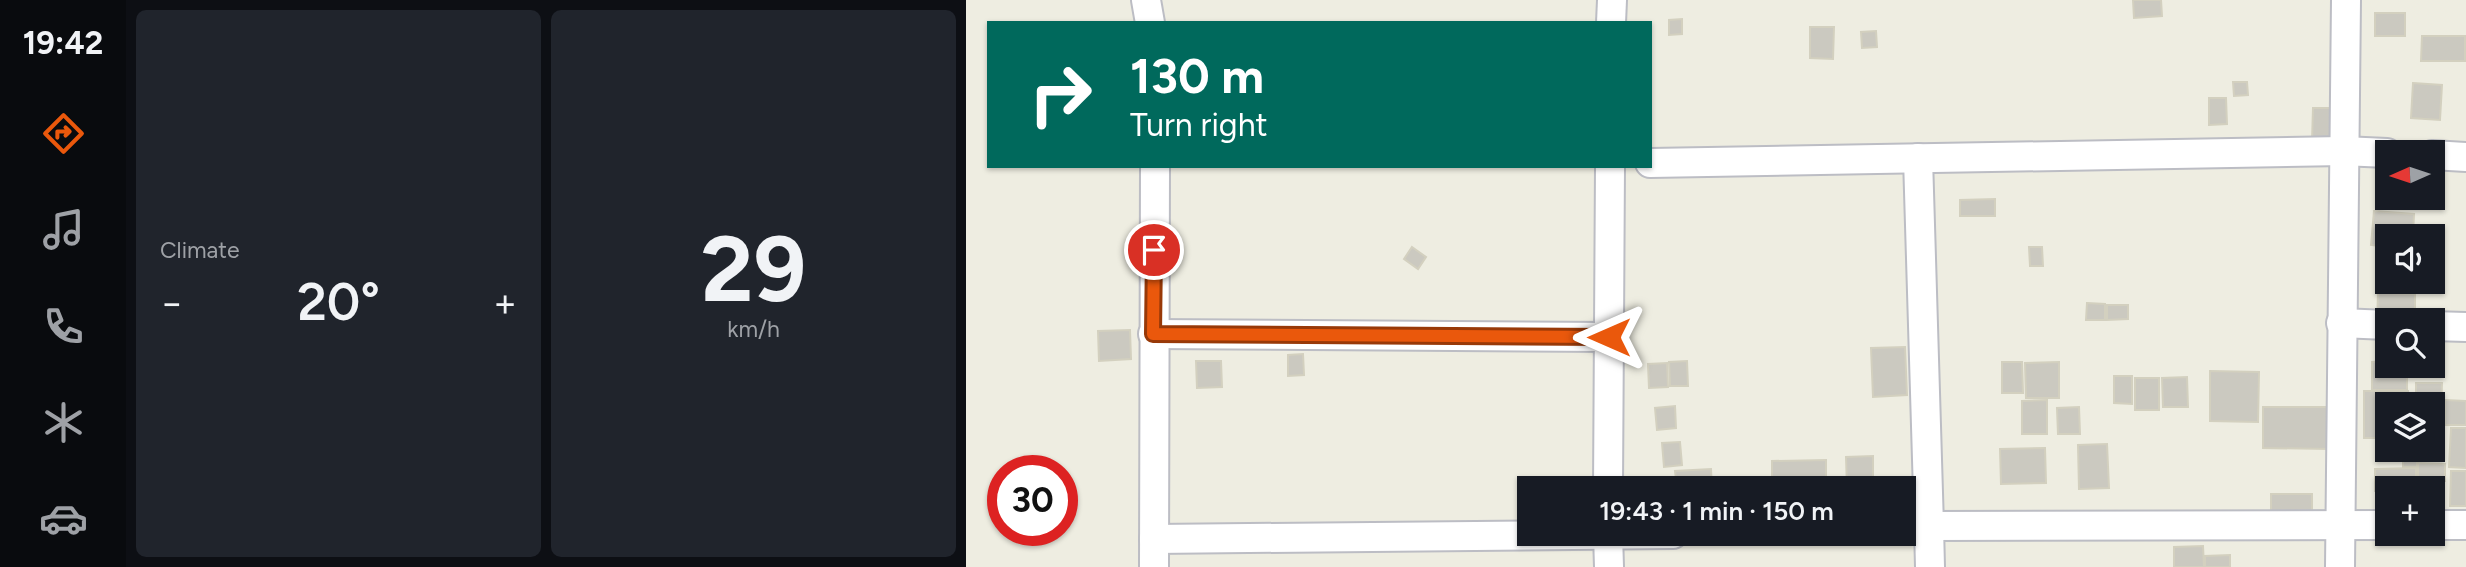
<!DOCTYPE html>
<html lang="en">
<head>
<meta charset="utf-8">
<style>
  :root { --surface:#171b24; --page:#20242c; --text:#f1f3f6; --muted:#9ea1a6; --accent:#ea580c }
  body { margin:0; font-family:Figtree,sans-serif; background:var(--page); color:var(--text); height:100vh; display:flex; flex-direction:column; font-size:26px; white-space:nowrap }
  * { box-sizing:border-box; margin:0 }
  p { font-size:23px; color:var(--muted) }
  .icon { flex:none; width:38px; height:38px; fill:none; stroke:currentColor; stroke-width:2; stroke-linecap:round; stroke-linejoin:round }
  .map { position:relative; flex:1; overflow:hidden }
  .panel { display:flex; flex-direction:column; gap:10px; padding:10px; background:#0d0f14; width:840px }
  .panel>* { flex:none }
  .banner { position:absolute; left:21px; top:21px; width:665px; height:147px; border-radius:0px; box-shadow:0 2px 5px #0004; background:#00695c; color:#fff; overflow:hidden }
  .needle { width:46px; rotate:267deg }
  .tools { position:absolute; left:1409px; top:140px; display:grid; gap:14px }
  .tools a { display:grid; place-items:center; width:70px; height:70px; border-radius:0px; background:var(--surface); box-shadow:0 2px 5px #0004; font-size:35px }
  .speed { position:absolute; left:21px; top:455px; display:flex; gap:14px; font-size:35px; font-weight:700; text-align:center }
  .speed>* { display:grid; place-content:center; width:91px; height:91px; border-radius:50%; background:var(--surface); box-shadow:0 2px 5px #0004; line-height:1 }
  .speed .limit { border:10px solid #d22; background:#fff; color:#111 }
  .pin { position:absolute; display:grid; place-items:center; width:60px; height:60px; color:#fff; margin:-30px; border:4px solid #fff; border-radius:50%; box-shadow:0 2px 7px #0007 }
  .me { position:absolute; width:77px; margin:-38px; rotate:270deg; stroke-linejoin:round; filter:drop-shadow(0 0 5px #0008) }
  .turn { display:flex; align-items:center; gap:24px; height:147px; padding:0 28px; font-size:32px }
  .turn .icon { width:91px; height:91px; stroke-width:2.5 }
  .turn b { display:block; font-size:49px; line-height:60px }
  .big { font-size:52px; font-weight:600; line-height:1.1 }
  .panel .card { flex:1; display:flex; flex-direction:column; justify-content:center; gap:10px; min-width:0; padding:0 24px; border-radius:10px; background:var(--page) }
  .panel .dial { align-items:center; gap:0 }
  .dial b { font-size:91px; line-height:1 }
  .heat { display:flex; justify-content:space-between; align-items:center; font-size:38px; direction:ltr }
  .panel .tiles { flex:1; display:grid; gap:10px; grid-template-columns:repeat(2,1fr) }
  .trip { position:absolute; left:551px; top:476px; width:399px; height:70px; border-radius:0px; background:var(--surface); box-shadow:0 2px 5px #0004; font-weight:600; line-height:70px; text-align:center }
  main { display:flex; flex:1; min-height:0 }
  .tabs { display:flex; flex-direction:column; width:126px; justify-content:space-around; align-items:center; background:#090b0e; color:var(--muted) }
  .tabs .icon { width:49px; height:49px }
  .tabs .active { color:var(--accent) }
  .tabs b { font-size:32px; color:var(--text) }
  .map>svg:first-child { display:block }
  .building { fill:#cbc9c0; stroke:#d3d0bf; stroke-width:2 }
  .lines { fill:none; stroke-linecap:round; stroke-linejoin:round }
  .minor-casing { stroke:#bcbdc4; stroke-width:32 }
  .minor { stroke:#fff; stroke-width:28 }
  .route-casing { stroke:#983908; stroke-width:18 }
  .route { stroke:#ea580c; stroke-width:12 }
</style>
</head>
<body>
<main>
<nav class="tabs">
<b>19:42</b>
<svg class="icon active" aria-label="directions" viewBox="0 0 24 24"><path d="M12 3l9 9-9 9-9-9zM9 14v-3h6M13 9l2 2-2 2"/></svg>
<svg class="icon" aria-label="music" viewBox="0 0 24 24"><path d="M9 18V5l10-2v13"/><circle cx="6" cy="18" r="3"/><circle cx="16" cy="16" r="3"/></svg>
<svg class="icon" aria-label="phone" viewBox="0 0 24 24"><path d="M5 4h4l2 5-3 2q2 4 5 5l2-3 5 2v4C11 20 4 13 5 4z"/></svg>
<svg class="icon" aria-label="climate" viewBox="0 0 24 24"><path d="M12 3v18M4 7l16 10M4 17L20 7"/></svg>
<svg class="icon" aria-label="car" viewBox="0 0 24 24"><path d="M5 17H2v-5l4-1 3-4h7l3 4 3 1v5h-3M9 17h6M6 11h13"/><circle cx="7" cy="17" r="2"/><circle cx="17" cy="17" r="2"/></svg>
</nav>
<section class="panel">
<div class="tiles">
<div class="card"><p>Climate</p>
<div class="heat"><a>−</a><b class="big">20°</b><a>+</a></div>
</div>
<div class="card dial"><b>29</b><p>km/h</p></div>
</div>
</section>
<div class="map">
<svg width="1500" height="567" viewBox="0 0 1500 567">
  <rect width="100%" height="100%" fill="#eeede1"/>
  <g class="building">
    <polygon points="1167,0 1195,0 1196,16 1168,18"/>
    <rect x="1409" y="13" width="30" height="23"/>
    <polygon points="716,19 716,34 703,35 703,20"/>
    <polygon points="844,27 868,27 867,59 844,58"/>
    <polygon points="910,31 911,47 896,48 895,32"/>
    <polygon points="1456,36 1499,36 1499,61 1455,61"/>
    <polygon points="1267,82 1281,82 1282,95 1268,96"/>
    <polygon points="1447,83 1476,85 1474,120 1445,118"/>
    <polygon points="1243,98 1260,98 1261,124 1243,125"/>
    <polygon points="1347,108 1371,108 1370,142 1346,141"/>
    <polygon points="1029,199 1029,216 994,216 994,200"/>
    <polygon points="1408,211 1448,214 1447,236 1421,236 1421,247 1405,245"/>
    <polygon points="446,247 460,257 452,269 438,259"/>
    <polygon points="1063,247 1076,247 1077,266 1064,266"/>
    <polygon points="1412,293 1449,294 1449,320 1411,323"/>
    <polygon points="1121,303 1139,304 1139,320 1120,320"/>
    <polygon points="1141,305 1162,305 1162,319 1141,320"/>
    <polygon points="164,330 165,359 133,361 132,331"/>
    <polygon points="939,347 941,395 907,397 905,348"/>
    <polygon points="337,354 338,375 322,376 322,355"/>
    <polygon points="230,361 255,361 256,387 231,388"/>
    <polygon points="721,361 722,386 704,386 703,362"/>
    <polygon points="1421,361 1421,366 1441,366 1441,390 1406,390 1406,362"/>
    <polygon points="1036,362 1056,362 1057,393 1036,393"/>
    <polygon points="1093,362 1093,398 1060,398 1059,363"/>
    <polygon points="701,363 702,387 683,388 682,364"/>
    <polygon points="1244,371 1293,372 1292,422 1244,421"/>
    <polygon points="1148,376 1166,376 1166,404 1148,403"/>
    <polygon points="1221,377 1222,407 1197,407 1196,378"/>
    <rect x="1169" y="378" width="24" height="32"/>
    <polygon points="1450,383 1476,383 1475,413 1466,413 1466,404 1450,404"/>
    <polygon points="1398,391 1442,391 1442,404 1421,404 1421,438 1398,438"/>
    <polygon points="1081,400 1081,434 1056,434 1056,401"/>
    <polygon points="1479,400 1500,401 1500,425 1479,425"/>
    <polygon points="709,406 710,428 691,430 689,408"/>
    <polygon points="1113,407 1114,434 1092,434 1091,408"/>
    <polygon points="1297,407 1364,407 1363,449 1297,448"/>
    <polygon points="1485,428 1500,428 1500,468 1483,467"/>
    <polygon points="714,442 716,465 698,467 696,443"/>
    <polygon points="1141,444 1143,488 1113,489 1112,445"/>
    <polygon points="1079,448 1080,483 1035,484 1034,449"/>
    <rect x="1437" y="450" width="14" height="17"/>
    <polygon points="907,456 907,488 881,488 880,457"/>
    <polygon points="860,460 860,488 806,488 806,461"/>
    <polygon points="1452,463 1479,464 1479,481 1452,481"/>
    <polygon points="1450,468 1450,488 1409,491 1409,469"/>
    <polygon points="745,469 746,488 711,488 709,471"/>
    <polygon points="1485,471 1500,471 1500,506 1484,506"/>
    <polygon points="707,483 708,488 680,488 680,485"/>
    <polygon points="1305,494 1346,494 1346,515 1305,516"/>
    <polygon points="1237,546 1238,567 1208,567 1208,547"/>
    <polygon points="1264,555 1264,567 1239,567 1239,556"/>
  </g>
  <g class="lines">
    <g class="minor-casing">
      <g id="minor">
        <polyline points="180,0 184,23"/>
        <polyline points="645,23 646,0"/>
        <polyline points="1466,155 1500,157"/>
        <polyline points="684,163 1377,151 1421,153"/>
        <polyline points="1375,323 1421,325"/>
        <polyline points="1466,326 1500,327"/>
        <polyline points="187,334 643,337"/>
        <polyline points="642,488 644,166"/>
        <polyline points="1466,525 1500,525"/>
        <polyline points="938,527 963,526 952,158"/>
        <polyline points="642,534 643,567"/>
        <polyline points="188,539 707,534"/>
        <polyline points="188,567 189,166"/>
        <polyline points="964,567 963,526 1421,525"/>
        <polyline points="1374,567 1380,0"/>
      </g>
    </g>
    <use href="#minor" class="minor"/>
  </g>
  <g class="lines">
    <g class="route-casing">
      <polyline id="route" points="188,250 187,334 643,337"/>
    </g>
    <use href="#route" class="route"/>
  </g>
</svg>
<div class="tools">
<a><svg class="needle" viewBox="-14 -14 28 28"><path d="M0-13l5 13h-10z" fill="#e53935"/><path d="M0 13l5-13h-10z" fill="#9ea1a6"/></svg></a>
<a><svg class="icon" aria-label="sound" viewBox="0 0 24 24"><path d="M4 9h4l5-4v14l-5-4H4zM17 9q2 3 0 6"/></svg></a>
<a><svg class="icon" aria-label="search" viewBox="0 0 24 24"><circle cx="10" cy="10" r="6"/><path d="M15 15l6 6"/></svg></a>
<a><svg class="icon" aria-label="layers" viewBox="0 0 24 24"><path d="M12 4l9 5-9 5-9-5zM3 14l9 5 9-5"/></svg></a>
<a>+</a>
</div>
<div class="speed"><div class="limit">30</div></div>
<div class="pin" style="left:188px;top:250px;background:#d93025"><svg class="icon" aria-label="arrive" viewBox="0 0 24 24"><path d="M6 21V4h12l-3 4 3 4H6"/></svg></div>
<svg class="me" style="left:643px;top:337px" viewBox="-20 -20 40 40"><path d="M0-17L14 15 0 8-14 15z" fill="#ea580c" stroke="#fff" stroke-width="4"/></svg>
<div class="trip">19:43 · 1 min · 150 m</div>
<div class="banner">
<div class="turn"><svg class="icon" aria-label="right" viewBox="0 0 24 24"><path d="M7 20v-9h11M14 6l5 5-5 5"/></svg><div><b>130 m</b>Turn right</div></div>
</div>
</div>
</main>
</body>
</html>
